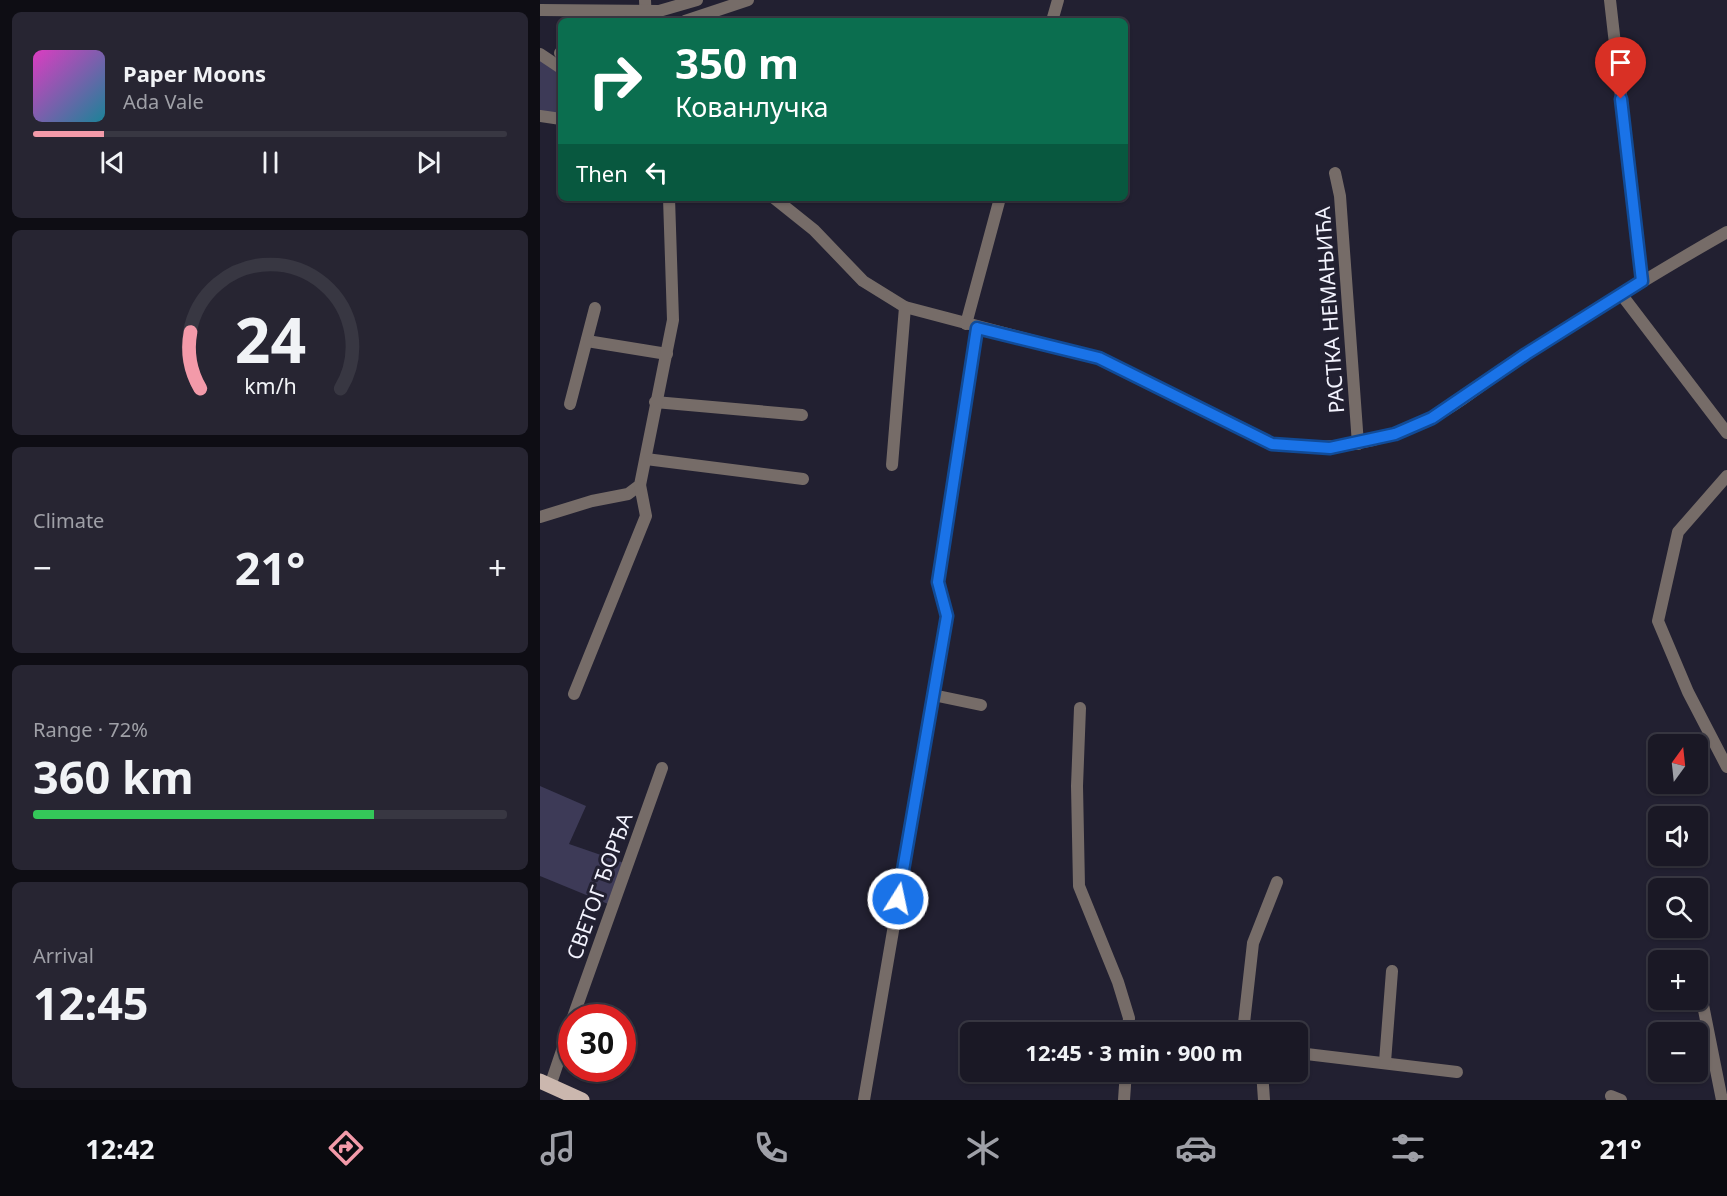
<!DOCTYPE html>
<html lang="en">
<head>
<meta charset="utf-8">
<style>
  :root { --surface:#1a1825; --page:#272532; --text:#f1f3f6; --muted:#9fa0a7; --line:#383742; --accent:#f39aa9 }
  body { margin:0; font-family:"Noto Sans",sans-serif; background:var(--page); color:var(--text); height:100vh; display:flex; flex-direction:column; font-size:22px; white-space:nowrap }
  * { box-sizing:border-box; margin:0 }
  p { font-size:20px; color:var(--muted) }
  .icon { flex:none; width:33px; height:33px; fill:none; stroke:currentColor; stroke-width:2; stroke-linecap:round; stroke-linejoin:round }
  .map { position:relative; flex:1; overflow:hidden }
  .side { display:flex; flex-direction:column; gap:12px; padding:12px; background:#0e0d14; width:540px }
  .side>* { flex:none }
  .top-card { position:absolute; left:18px; top:18px; width:570px; height:183px; border-radius:9px; box-shadow:0 2px 4px #0004,0 0 0 2px var(--line); background:#0b6e4f; color:#fff; overflow:hidden }
  .needle { width:39px; rotate:15deg }
  .fabs { position:absolute; left:1108px; top:734px; display:grid; gap:12px }
  .fabs a { display:grid; place-items:center; width:60px; height:60px; border-radius:9px; background:var(--surface); box-shadow:0 2px 4px #0004,0 0 0 2px var(--line); font-size:30px }
  .speed { position:absolute; left:18px; top:1004px; display:flex; gap:12px; font-size:30px; font-weight:700; text-align:center }
  .speed>* { display:grid; place-content:center; width:78px; height:78px; border-radius:50%; background:var(--surface); box-shadow:0 2px 4px #0004,0 0 0 2px var(--line); line-height:1 }
  .speed .limit { border:9px solid #d22; background:#fff; color:#111 }
  .pin { position:absolute; display:grid; place-items:center; width:51px; height:51px; color:#fff; margin:-62px -26px; border-radius:50% 50% 50% 0; rotate:-45deg; box-shadow:0 0 6px #0007 }
  .pin .icon { rotate:45deg }
  .me { position:absolute; width:66px; margin:-33px; rotate:10deg; stroke-linejoin:round; filter:drop-shadow(0 0 4px #0008) }
  .turn { display:flex; align-items:center; gap:21px; height:126px; padding:0 18px; font-size:27px }
  .turn .icon { width:78px; height:78px; stroke-width:2.5 }
  .turn b { display:block; font-size:42px; line-height:51px }
  .then { display:flex; align-items:center; height:57px; padding:0 18px; background:#0003; gap:12px; font-size:22px }
  .big { font-size:45px; font-weight:700; line-height:1.1 }
  .side .widget { flex:1; display:flex; flex-direction:column; justify-content:center; gap:9px; min-width:0; padding:0 21px; border-radius:9px; background:var(--page) }
  .side .dial { align-items:center; gap:0 }
  .dial svg { height:156px; overflow:visible; fill:none; stroke:var(--line); stroke-width:7; stroke-linecap:round; text-anchor:middle }
  .dial text { fill:var(--text); stroke:none }
  .song { display:flex; align-items:center; gap:18px }
  .cover { width:72px; height:72px; border-radius:9px; background:linear-gradient(135deg,hsl(310 70% 55%),hsl(190 70% 35%)) }
  .played { height:6px; border-radius:3px; background:linear-gradient(90deg,var(--accent) 15%,var(--line) 15%) }
  .keys { display:flex; justify-content:space-around; direction:ltr }
  .heat { display:flex; justify-content:space-between; align-items:center; font-size:33px; direction:ltr }
  .charge { height:9px; border-radius:4px; background:linear-gradient(90deg,#34c759 72%,var(--line) 0) }
  .trip { position:absolute; left:420px; top:1022px; width:348px; height:60px; border-radius:9px; background:var(--surface); box-shadow:0 2px 4px #0004,0 0 0 2px var(--line); font-weight:700; line-height:60px; text-align:center }
  .dock { display:flex; height:96px; justify-content:space-around; align-items:center; background:#0a0a0f; color:var(--muted) }
  .dock .icon { width:42px; height:42px }
  .dock .active { color:var(--accent) }
  .dock b { font-size:27px; color:var(--text) }
  main { display:flex; flex:1; min-height:0 }
  .map>svg:first-child { display:block }
  .green { fill:#3d3a57 }
  .lines { fill:none; stroke-linecap:round; stroke-linejoin:round }
  .minor { stroke:#766c68; stroke-width:12 }
  .major { stroke:#cbb7ae; stroke-width:15 }
  .route-casing { stroke:#114b97; stroke-width:15 }
  .route { stroke:#1a73e8; stroke-width:10 }
  .labels { text-anchor:middle; dominant-baseline:central; stroke-width:6; stroke-linejoin:round; paint-order:stroke }
  .street-label { font-size:21px; fill:#f3f3fe; stroke:#222031 }
</style>
</head>
<body>
<main>
<section class="side">
<div class="widget">
<div class="song"><i class="cover"></i><div><b>Paper Moons</b><p>Ada Vale</p></div></div>
<div class="played"></div>
<div class="keys"><svg class="icon" aria-label="previous" viewBox="0 0 24 24"><path d="M18 5L8 12l10 7zM5 5v14"/></svg><svg class="icon" aria-label="pause" viewBox="0 0 24 24"><path d="M8 5v14M16 5v14"/></svg><svg class="icon" aria-label="next" viewBox="0 0 24 24"><path d="M6 5l10 7-10 7zM19 5v14"/></svg></div>
</div>
<div class="widget dial"><svg viewBox="0 0 100 80">
<path d="M14 69A42 42 0 1 1 86 69"/>
<path d="M14 69A42 42 0 0 1 9 40" stroke="#f39aa9"/>
<text x="50" y="56" font-size="32" font-weight="700">24</text>
<text x="50" y="72" font-size="11">km/h</text>
</svg></div>
<div class="widget"><p>Climate</p>
<div class="heat"><a>−</a><b class="big">21°</b><a>+</a></div>
</div>
<div class="widget"><p>Range · 72%</p><b class="big">360 km</b><div class="charge"></div></div>
<div class="widget"><p>Arrival</p><b class="big">12:45</b></div>
</section>
<div class="map">
<svg width="1187" height="1100" viewBox="0 0 1187 1100">
  <rect width="100%" height="100%" fill="#222031"/>
  <g class="green">
    <polygon points="0,54 21,68 21,119 0,116"/>
    <polygon points="0,786 46,806 29,844 87,864 73,906 0,876"/>
  </g>
  <g class="lines">
    <g class="minor">
      <polyline points="105,0 106,21"/>
      <polyline points="1070,0 1102,281"/>
      <polyline points="0,10 119,11 157,0"/>
      <polyline points="82,20 82,21"/>
      <polyline points="145,21 208,0"/>
      <polyline points="512,21 518,0"/>
      <polyline points="20,53 21,53"/>
      <polyline points="0,54 21,68"/>
      <polyline points="0,116 21,119"/>
      <polyline points="795,173 800,196 818,444"/>
      <path d="M234 198 274 230 323 281 365 307 559 358 732 444C789 452 839 445 891 418 925 401 956 373 988 352 1054 311 1120 270 1187 232"/>
      <polyline points="1081,294 1187,433"/>
      <polyline points="426,324 460,198"/>
      <polyline points="47,341 127,354"/>
      <polyline points="115,402 262,415"/>
      <polyline points="30,404 55,308"/>
      <polyline points="106,459 263,479"/>
      <polyline points="352,465 365,307"/>
      <polyline points="1187,476 1138,532 1118,621 1148,692 1187,767"/>
      <polyline points="0,517 52,501 88,494 100,485 133,320 129,198"/>
      <polyline points="34,694 106,516 100,485"/>
      <polyline points="393,695 441,705"/>
      <polyline points="540,708 537,786 539,886 578,982 589,1018 588,1032"/>
      <polyline points="1158,980 1182,1100"/>
      <polyline points="33,1017 122,768"/>
      <polyline points="703,1032 713,943 737,882"/>
      <polyline points="758,1053 917,1072"/>
      <polyline points="845,1062 852,971"/>
      <polyline points="722,1071 724,1100"/>
      <polyline points="10,1086 32,1021"/>
      <polyline points="1071,1096 1081,1100"/>
      <polyline points="324,1100 407,616 398,582 437,328"/>
      <polyline points="584,1100 586,1071"/>
    </g>
    <polyline class="major" points="0,1081 42,1100"/>
  </g>
  <g class="lines">
    <g class="route-casing">
      <polyline id="route" points="358,899 407,616 398,582 437,328 559,358 732,444 790,448 855,434 892,418 986,354 1102,281 1081,99"/>
    </g>
    <use href="#route" class="route"/>
  </g>
  <g class="labels">
    <g class="street-label">
      <text transform="translate(789 310) rotate(-94)">РАСТКА НЕМАЊИЋА</text>
      <text transform="translate(59 886) rotate(-70)">СВЕТОГ ЂОРЂА</text>
    </g>
  </g>
</svg>
<div class="fabs">
<a><svg class="needle" viewBox="-14 -14 28 28"><path d="M0-13l5 13h-10z" fill="#e53935"/><path d="M0 13l5-13h-10z" fill="#9fa0a7"/></svg></a>
<a><svg class="icon" aria-label="sound" viewBox="0 0 24 24"><path d="M4 9h4l5-4v14l-5-4H4zM17 9q2 3 0 6"/></svg></a>
<a><svg class="icon" aria-label="search" viewBox="0 0 24 24"><circle cx="10" cy="10" r="6"/><path d="M15 15l6 6"/></svg></a>
<a>+</a>
<a>−</a>
</div>
<div class="speed"><div class="limit">30</div></div>
<div class="pin" style="left:1081px;top:99px;background:#d93025"><svg class="icon" aria-label="arrive" viewBox="0 0 24 24"><path d="M6 21V4h12l-3 4 3 4H6"/></svg></div>
<svg class="me" style="left:358px;top:899px" viewBox="-20 -20 40 40"><circle r="17" fill="#1a73e8" stroke="#fff" stroke-width="3"/><path d="M0-11L8 9 0 5-8 9z" fill="#fff"/></svg>
<div class="trip">12:45 · 3 min · 900 m</div>
<div class="top-card">
<div class="turn"><svg class="icon" aria-label="right" viewBox="0 0 24 24"><path d="M7 20v-9h11M14 6l5 5-5 5"/></svg><div><b>350 m</b>Кованлучка</div></div>
<div class="then">Then<svg class="icon" aria-label="left" viewBox="0 0 24 24"><path d="M17 20v-9H6M10 6l-5 5 5 5"/></svg></div>
</div>
</div>
</main>
<nav class="dock">
<b>12:42</b>
<svg class="icon active" aria-label="directions" viewBox="0 0 24 24"><path d="M12 3l9 9-9 9-9-9zM9 14v-3h6M13 9l2 2-2 2"/></svg>
<svg class="icon" aria-label="music" viewBox="0 0 24 24"><path d="M9 18V5l10-2v13"/><circle cx="6" cy="18" r="3"/><circle cx="16" cy="16" r="3"/></svg>
<svg class="icon" aria-label="phone" viewBox="0 0 24 24"><path d="M5 4h4l2 5-3 2q2 4 5 5l2-3 5 2v4C11 20 4 13 5 4z"/></svg>
<svg class="icon" aria-label="climate" viewBox="0 0 24 24"><path d="M12 3v18M4 7l16 10M4 17L20 7"/></svg>
<svg class="icon" aria-label="car" viewBox="0 0 24 24"><path d="M5 17H2v-5l4-1 3-4h7l3 4 3 1v5h-3M9 17h6M6 11h13"/><circle cx="7" cy="17" r="2"/><circle cx="17" cy="17" r="2"/></svg>
<svg class="icon" aria-label="filters" viewBox="0 0 24 24"><path d="M4 7h16M4 17h16"/><circle cx="9" cy="7" r="2"/><circle cx="15" cy="17" r="2"/></svg>
<b>21°</b>
</nav>
</body>
</html>
